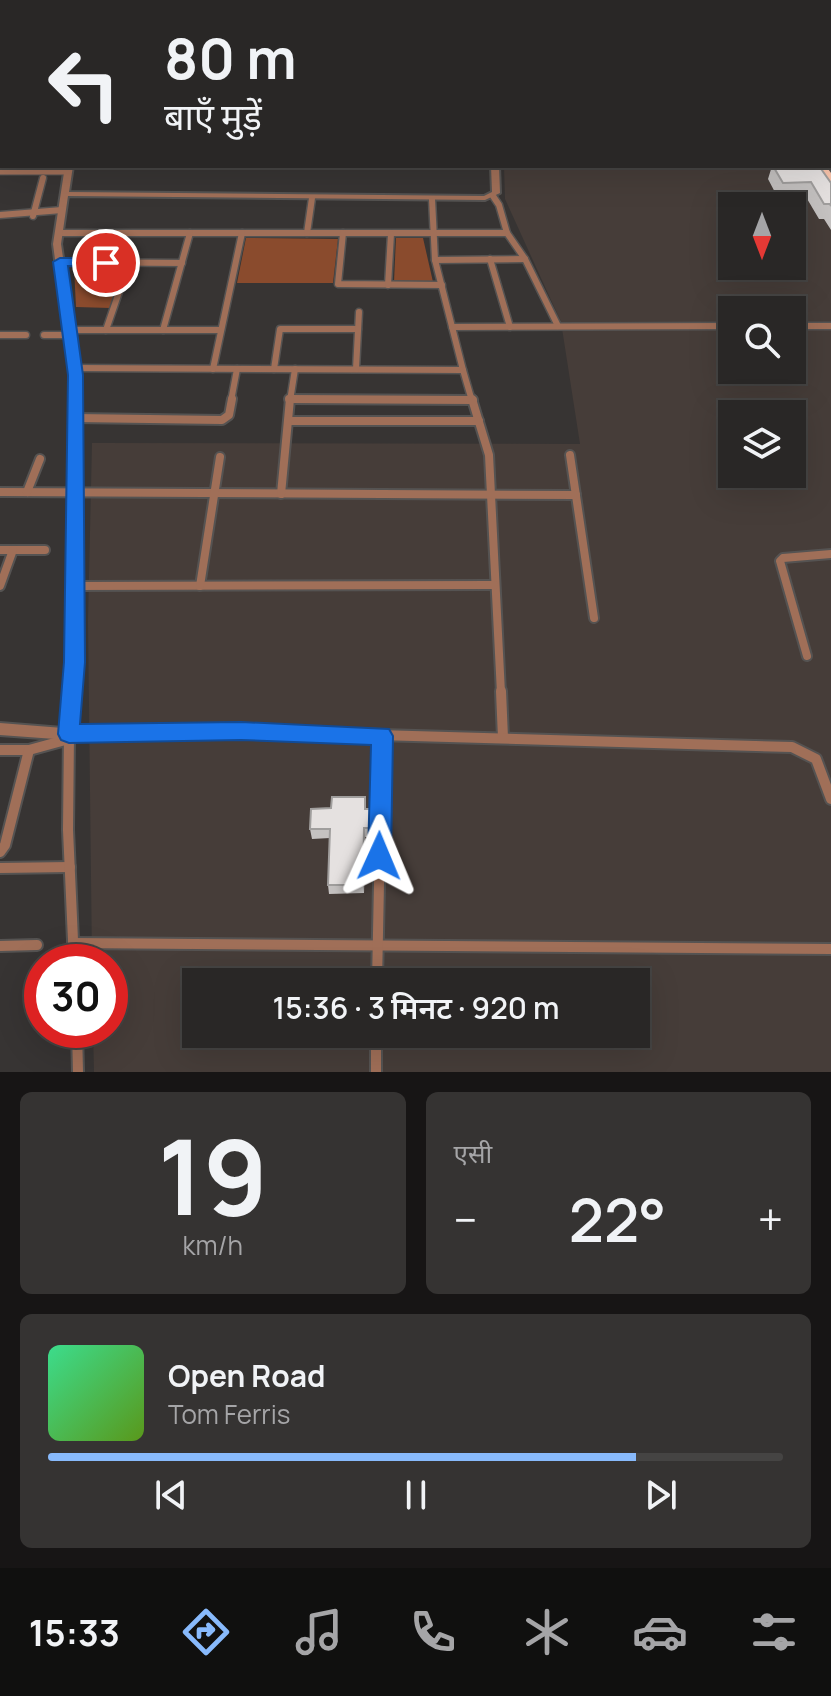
<!DOCTYPE html>
<html lang="hi">
<head>
<meta charset="utf-8">
<style>
  :root { --surface:#292726; --page:#353332; --text:#f1f3f6; --muted:#a5a5a7; --line:#454443; --accent:#88bafc }
  body { margin:0; font-family:Manrope,"Noto Sans Devanagari",sans-serif; background:var(--page); color:var(--text); height:100vh; display:flex; flex-direction:column; font-size:30px; white-space:nowrap }
  * { box-sizing:border-box; margin:0 }
  p { font-size:26px; color:var(--muted) }
  .icon { flex:none; width:44px; height:44px; fill:none; stroke:currentColor; stroke-width:2; stroke-linecap:round; stroke-linejoin:round }
  .map { position:relative; height:1072px; overflow:hidden }
  .panel { display:flex; flex-direction:column; gap:20px; padding:20px; background:#171515; flex:1 }
  .panel>* { flex:none }
  .top-card { position:absolute; left:0px; top:0px; width:832px; height:168px; box-shadow:0 8px 32px #0002,0 0 0 2px var(--line); background:#292726; color:var(--text); overflow:hidden }
  .needle { width:52px; rotate:180deg }
  .tools { position:absolute; left:718px; top:192px; display:grid; gap:16px }
  .tools a { display:grid; place-items:center; width:88px; height:88px; border-radius:0px; background:var(--surface); box-shadow:0 8px 32px #0002,0 0 0 2px var(--line); font-size:40px }
  .speed { position:absolute; left:24px; top:944px; display:flex; gap:16px; font-size:40px; font-weight:700; text-align:center }
  .speed>* { display:grid; place-content:center; width:104px; height:104px; border-radius:50%; background:var(--surface); box-shadow:0 8px 32px #0002,0 0 0 2px var(--line); line-height:1 }
  .speed .limit { border:12px solid #d22; background:#fff; color:#111 }
  .pin { position:absolute; display:grid; place-items:center; width:68px; height:68px; color:#fff; margin:-34px; border:4px solid #fff; border-radius:50%; box-shadow:0 2px 8px #0007 }
  .me { position:absolute; width:88px; margin:-44px; rotate:1deg; stroke-linejoin:round; filter:drop-shadow(0 0 6px #0008) }
  .turn { display:flex; align-items:center; gap:28px; height:168px; padding:0 32px; font-size:36px }
  .turn .icon { width:104px; height:104px; stroke-width:2.5 }
  .turn b { display:block; font-size:56px; line-height:68px }
  .big { font-size:60px; font-weight:600; line-height:1.1 }
  .panel .tile { flex:1; display:flex; flex-direction:column; justify-content:center; gap:12px; min-width:0; padding:0 28px; border-radius:12px; background:var(--page) }
  .panel .dial { align-items:center; gap:0 }
  .dial b { font-size:104px; line-height:1 }
  .song { display:flex; align-items:center; gap:24px }
  .cover { width:96px; height:96px; border-radius:12px; background:linear-gradient(135deg,hsl(150 70% 55%),hsl(90 70% 35%)) }
  .played { height:8px; border-radius:4px; background:linear-gradient(90deg,var(--accent) 80%,var(--line) 80%) }
  .keys { display:flex; justify-content:space-around; direction:ltr }
  .heat { display:flex; justify-content:space-between; align-items:center; font-size:44px; direction:ltr }
  .panel .tiles { flex:1; display:grid; gap:20px; grid-template-columns:1fr 1fr }
  .tile:last-child { grid-column:span 2 }
  .trip { position:absolute; left:182px; top:968px; width:468px; height:80px; border-radius:0px; background:var(--surface); box-shadow:0 8px 32px #0002,0 0 0 2px var(--line); font-weight:600; line-height:80px; text-align:center }
  .tab-bar { display:flex; height:128px; justify-content:space-around; align-items:center; background:#10100f; color:var(--muted) }
  .tab-bar .icon { width:56px; height:56px }
  .tab-bar .on { color:var(--accent) }
  .tab-bar b { font-size:36px; color:var(--text) }
  .map>svg:first-child { display:block }
  .built { fill:#463d39; fill-rule:evenodd }
  .green { fill:#8a4b2d }
  .lines { fill:none; stroke-linecap:round; stroke-linejoin:round }
  .minor-far3-casing { stroke:#555352; stroke-width:7 }
  .minor-far2-casing { stroke:#555352; stroke-width:9 }
  .minor-far1-casing { stroke:#555352; stroke-width:12 }
  .minor-casing { stroke:#555352; stroke-width:14 }
  .tertiary-casing { stroke:#555352; stroke-width:4 }
  .secondary-casing { stroke:#555352; stroke-width:4 }
  .trunk-casing { stroke:#555352; stroke-width:4 }
  .minor-far3 { stroke:#a06f58; stroke-width:5 }
  .minor-far2 { stroke:#a06f58; stroke-width:6 }
  .minor-far1 { stroke:#a06f58; stroke-width:8 }
  .minor { stroke:#a06f58; stroke-width:10 }
  .tertiary { fill:#a06f58; fill-rule:evenodd }
  .secondary { fill:#dd8e6a; fill-rule:evenodd }
  .trunk { fill:#f8c3aa; fill-rule:evenodd }
  .wall { fill:#c5c2c1 }
  .shaded-wall { fill:#a09e9d }
  .building { fill:#e5e1e0; stroke:#a09e9d; stroke-width:2 }
  .route { fill:#1a73e8; stroke:#114b97; stroke-width:2 }
</style>
</head>
<body>
<div class="map">
<svg width="831" height="1072" viewBox="0 0 831 1072">
  <rect width="100%" height="100%" fill="#373433"/>
  <path class="built" d="M504 166H807L831 201V1072H94L93 1030H110V962H92L88 621 92 443 580 444 561 322 505 199ZM732 206H792V266H732ZM732 310H792V370H732ZM732 414H792V474H732ZM196 982H636V1034H196Z"/>
  <g class="green">
    <polygon points="246,238 338,239 333,283 237,283"/>
    <polygon points="396,238 423,238 433,282 394,282"/>
    <polygon points="74,267 122,268 110,308 76,307"/>
  </g>
  <g class="lines">
    <g class="minor-far3-casing">
      <g id="minor-far3">
        <polyline points="260,2 458,0"/>
        <polyline points="0,172 68,172"/>
      </g>
    </g>
    <g class="minor-far2-casing">
      <g id="minor-far2">
        <polyline points="493,196 499,205 507,233 525,259 558,326"/>
        <polyline points="0,215 62,210"/>
        <polyline points="33,216 43,178"/>
        <polyline points="59,233 507,233"/>
        <polyline points="307,233 312,198"/>
        <polyline points="343,233 338,284 442,285"/>
        <polyline points="490,259 510,327"/>
        <polyline points="435,260 525,259"/>
        <polyline points="60,262 182,263"/>
        <polyline points="388,285 391,234"/>
        <polyline points="792,326 831,326"/>
        <polyline points="452,327 732,326"/>
        <polyline points="70,330 221,330"/>
        <polyline points="106,330 129,263"/>
        <polyline points="163,330 190,233"/>
        <polyline points="0,335 26,335"/>
        <polyline points="44,335 71,335"/>
        <polyline points="75,368 463,370 435,260 432,199"/>
        <polyline points="213,369 242,233"/>
        <polyline points="274,369 280,329 358,329"/>
        <polyline points="356,369 359,312"/>
        <polyline points="463,370 472,401"/>
        <polyline points="289,399 473,400"/>
        <polyline points="231,401 237,369"/>
        <polyline points="290,401 295,369"/>
      </g>
    </g>
    <g class="minor-far1-casing">
      <g id="minor-far1">
        <polyline points="289,399 473,400"/>
        <polyline points="472,399 489,455 501,693"/>
        <polyline points="75,418 222,420 229,415 232,399"/>
        <polyline points="290,421 479,421"/>
        <polyline points="570,455 594,618"/>
        <polyline points="0,492 576,495"/>
        <polyline points="27,492 40,459"/>
        <polyline points="281,494 290,399"/>
        <polyline points="0,550 45,550"/>
        <polyline points="0,586 13,550"/>
        <polyline points="75,586 494,585"/>
        <polyline points="200,586 220,457"/>
        <polyline points="807,656 780,561 783,558 831,554"/>
      </g>
    </g>
    <g class="minor-casing">
      <g id="minor">
        <polyline points="501,691 503,738"/>
        <polyline points="0,750 29,750 69,739"/>
        <polyline points="0,852 5,845 29,750"/>
        <polyline points="0,868 70,867"/>
        <polyline points="73,943 831,949"/>
        <polyline points="0,946 37,945"/>
        <polyline points="74,962 68,830 69,734 241,731 792,747 816,759 831,799"/>
        <polyline points="377,982 382,736"/>
        <polyline points="77,1030 78,1072"/>
        <polyline points="376,1034 376,1072"/>
      </g>
    </g>
    <g class="tertiary-casing">
      <g id="tertiary">
        <rect x="94" y="0" width="6" height="2"/>
        <rect x="455" y="0" width="6" height="2"/>
        <rect x="830" y="69" width="1" height="4"/>
        <polygon points="65,166 73,166 69,192 484,196 492,192 491,166 499,166 500,193 485,200 68,196 61,244 80,375 80,662 75,734 74,738 69,740 0,735 0,723 63,728 68,662 70,375 53,244"/>
      </g>
    </g>
    <g class="secondary-casing">
      <g id="secondary">
        <polygon points="698,0 704,0 705,2 699,2"/>
        <polygon points="721,0 728,0 729,2 722,2"/>
        <rect x="830" y="144" width="1" height="5"/>
      </g>
    </g>
    <g class="trunk-casing">
      <g id="trunk">
        <polygon points="703,0 711,0 712,2 704,2"/>
        <rect x="830" y="158" width="1" height="7"/>
        <polygon points="816,166 826,166 831,173 831,183 828,182"/>
      </g>
    </g>
    <use href="#minor-far3" class="minor-far3"/>
    <use href="#minor-far2" class="minor-far2"/>
    <use href="#minor-far1" class="minor-far1"/>
    <use href="#minor" class="minor"/>
    <use href="#tertiary" class="tertiary"/>
    <use href="#secondary" class="secondary"/>
    <use href="#trunk" class="trunk"/>
  </g>
  <g class="wall">
    <polygon points="772,166 831,183 831,230 824,219 819,219 806,197 778,198 768,179"/>
    <polygon points="331,808 366,809 370,818 370,837 365,837 364,893 329,894 328,885 330,838 312,839 310,829"/>
  </g>
  <polygon class="shaded-wall" points="364,828 365,837 364,893 363,885"/>
  <g class="building">
    <polygon points="773,166 819,166 831,183 831,206 830,204 824,204 811,182 783,183"/>
    <polygon points="332,797 365,797 365,809 370,809 369,828 364,828 363,885 328,885 330,829 310,829 311,809 331,808"/>
  </g>
  <polygon class="route" points="60,258 106,258 113,263 106,267 68,266 83,375 85,662 80,724 241,722 389,729 393,736 391,856 387,864 379,867 371,864 368,856 371,745 241,740 69,743 61,740 58,734 64,662 68,375 53,262"/>
</svg>
<div class="tools">
<a><svg class="needle" viewBox="-14 -14 28 28"><path d="M0-13l5 13h-10z" fill="#e53935"/><path d="M0 13l5-13h-10z" fill="#a5a5a7"/></svg></a>
<a><svg class="icon" aria-label="search" viewBox="0 0 24 24"><circle cx="10" cy="10" r="6"/><path d="M15 15l6 6"/></svg></a>
<a><svg class="icon" aria-label="layers" viewBox="0 0 24 24"><path d="M12 4l9 5-9 5-9-5zM3 14l9 5 9-5"/></svg></a>
</div>
<div class="speed"><div class="limit">30</div></div>
<div class="pin" style="left:106px;top:263px;background:#d93025"><svg class="icon" aria-label="arrive" viewBox="0 0 24 24"><path d="M6 21V4h12l-3 4 3 4H6"/></svg></div>
<svg class="me" style="left:379px;top:856px" viewBox="-20 -20 40 40"><path d="M0-17L14 15 0 8-14 15z" fill="#1a73e8" stroke="#fff" stroke-width="4"/></svg>
<div class="trip">15:36 · 3 मिनट · 920 m</div>
<div class="top-card">
<div class="turn"><svg class="icon" aria-label="left" viewBox="0 0 24 24"><path d="M17 20v-9H6M10 6l-5 5 5 5"/></svg><div><b>80 m</b>बाएँ मुड़ें</div></div>
</div>
</div>
<section class="panel">
<div class="tiles">
<div class="tile dial"><b>19</b><p>km/h</p></div>
<div class="tile"><p>एसी</p>
<div class="heat"><a>−</a><b class="big">22°</b><a>+</a></div>
</div>
<div class="tile">
<div class="song"><i class="cover"></i><div><b>Open Road</b><p>Tom Ferris</p></div></div>
<div class="played"></div>
<div class="keys"><svg class="icon" aria-label="previous" viewBox="0 0 24 24"><path d="M18 5L8 12l10 7zM5 5v14"/></svg><svg class="icon" aria-label="pause" viewBox="0 0 24 24"><path d="M8 5v14M16 5v14"/></svg><svg class="icon" aria-label="next" viewBox="0 0 24 24"><path d="M6 5l10 7-10 7zM19 5v14"/></svg></div>
</div>
</div>
</section>
<nav class="tab-bar">
<b>15:33</b>
<svg class="icon on" aria-label="directions" viewBox="0 0 24 24"><path d="M12 3l9 9-9 9-9-9zM9 14v-3h6M13 9l2 2-2 2"/></svg>
<svg class="icon" aria-label="music" viewBox="0 0 24 24"><path d="M9 18V5l10-2v13"/><circle cx="6" cy="18" r="3"/><circle cx="16" cy="16" r="3"/></svg>
<svg class="icon" aria-label="phone" viewBox="0 0 24 24"><path d="M5 4h4l2 5-3 2q2 4 5 5l2-3 5 2v4C11 20 4 13 5 4z"/></svg>
<svg class="icon" aria-label="climate" viewBox="0 0 24 24"><path d="M12 3v18M4 7l16 10M4 17L20 7"/></svg>
<svg class="icon" aria-label="car" viewBox="0 0 24 24"><path d="M5 17H2v-5l4-1 3-4h7l3 4 3 1v5h-3M9 17h6M6 11h13"/><circle cx="7" cy="17" r="2"/><circle cx="17" cy="17" r="2"/></svg>
<svg class="icon" aria-label="filters" viewBox="0 0 24 24"><path d="M4 7h16M4 17h16"/><circle cx="9" cy="7" r="2"/><circle cx="15" cy="17" r="2"/></svg>
</nav>
</body>
</html>
